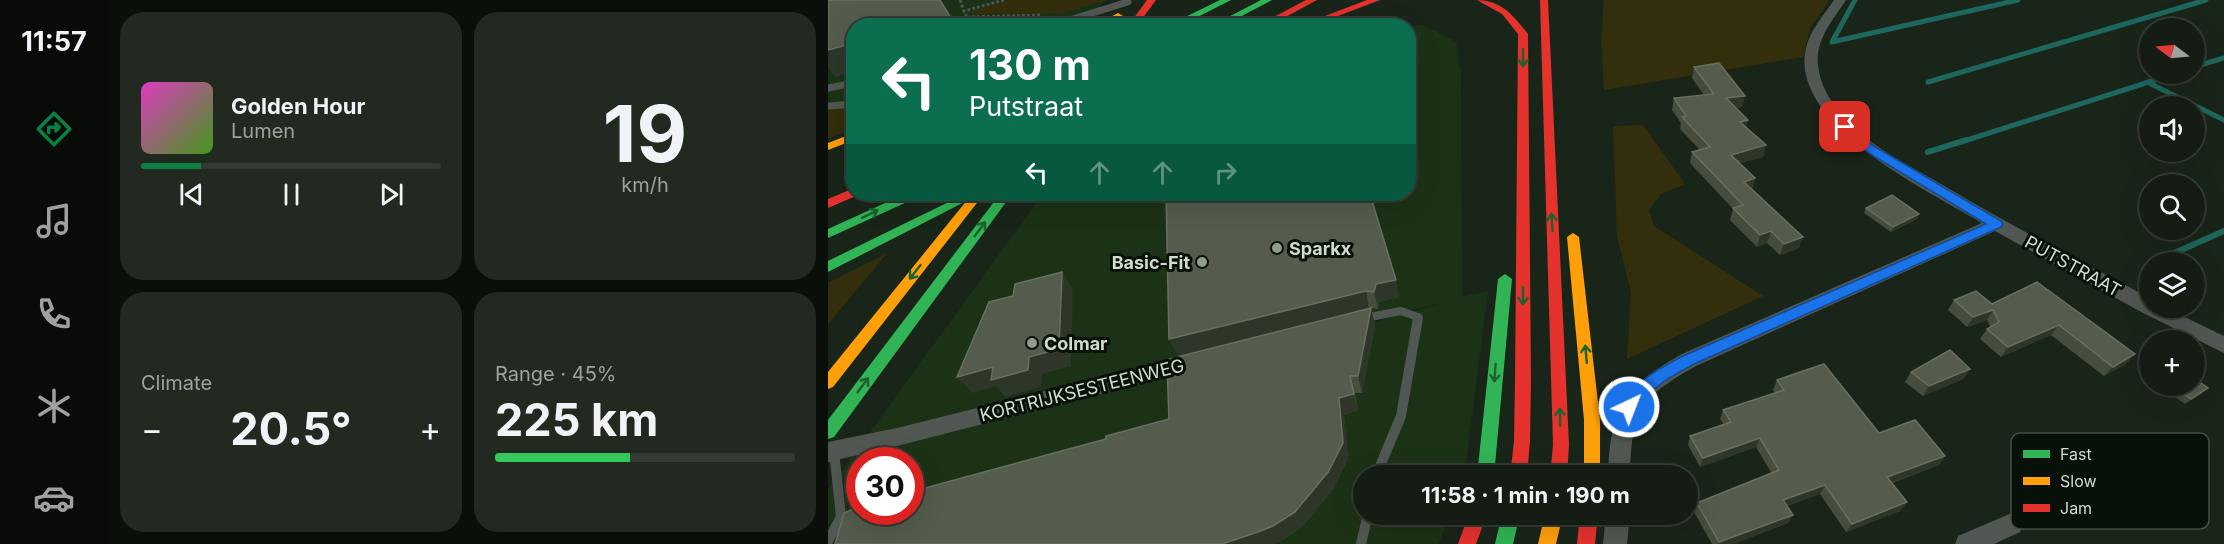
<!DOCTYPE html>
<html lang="en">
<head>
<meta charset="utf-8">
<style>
  :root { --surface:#141c13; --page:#212921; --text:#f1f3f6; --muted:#9da1a0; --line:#333a33; --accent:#0b8043 }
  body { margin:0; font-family:Inter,sans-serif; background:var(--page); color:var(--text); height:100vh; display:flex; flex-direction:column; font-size:22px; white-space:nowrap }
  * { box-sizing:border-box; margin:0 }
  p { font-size:20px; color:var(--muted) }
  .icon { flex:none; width:33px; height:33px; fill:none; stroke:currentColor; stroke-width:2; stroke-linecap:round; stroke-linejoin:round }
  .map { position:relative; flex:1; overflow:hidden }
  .details { display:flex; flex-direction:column; gap:12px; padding:12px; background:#0b0f0a; width:720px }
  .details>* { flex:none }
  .hud { position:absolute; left:18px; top:18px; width:570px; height:183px; border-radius:24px; box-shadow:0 6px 24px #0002,0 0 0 2px var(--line); background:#0b6e4f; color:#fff; overflow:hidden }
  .needle { width:39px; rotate:286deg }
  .tools { position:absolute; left:1311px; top:18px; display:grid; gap:12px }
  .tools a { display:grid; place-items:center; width:66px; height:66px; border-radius:50%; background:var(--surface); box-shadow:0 6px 24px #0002,0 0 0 2px var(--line); font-size:30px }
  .speed { position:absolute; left:18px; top:447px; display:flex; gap:12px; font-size:30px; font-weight:700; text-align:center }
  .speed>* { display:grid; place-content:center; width:78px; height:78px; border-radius:50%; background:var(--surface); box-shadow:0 6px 24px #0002,0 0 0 2px var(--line); line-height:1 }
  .speed .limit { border:9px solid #d22; background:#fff; color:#111 }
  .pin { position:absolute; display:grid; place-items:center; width:51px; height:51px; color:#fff; margin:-26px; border-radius:12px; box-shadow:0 3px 9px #0006 }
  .me { position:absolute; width:66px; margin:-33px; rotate:43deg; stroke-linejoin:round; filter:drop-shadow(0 0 4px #0008) }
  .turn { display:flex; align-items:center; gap:21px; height:126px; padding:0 24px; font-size:27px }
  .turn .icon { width:78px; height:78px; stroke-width:2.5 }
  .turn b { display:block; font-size:42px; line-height:51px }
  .lanes { display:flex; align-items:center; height:57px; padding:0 24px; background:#0003; justify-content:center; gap:30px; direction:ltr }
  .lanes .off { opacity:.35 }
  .big { font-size:45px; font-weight:700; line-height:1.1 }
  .details .tile { flex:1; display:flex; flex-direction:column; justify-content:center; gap:9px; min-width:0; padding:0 21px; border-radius:24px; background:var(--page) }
  .details .dial { align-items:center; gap:0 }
  .dial b { font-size:78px; line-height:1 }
  .song { display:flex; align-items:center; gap:18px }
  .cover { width:72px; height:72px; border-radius:9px; background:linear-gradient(135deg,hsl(310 70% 55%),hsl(100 70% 35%)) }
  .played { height:6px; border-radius:3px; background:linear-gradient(90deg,var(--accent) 20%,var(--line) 20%) }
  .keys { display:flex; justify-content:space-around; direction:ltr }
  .heat { display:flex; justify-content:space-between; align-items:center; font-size:33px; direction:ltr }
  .charge { height:9px; border-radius:4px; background:linear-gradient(90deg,#34c759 45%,var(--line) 0) }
  .details .tiles { flex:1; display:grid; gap:12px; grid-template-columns:repeat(2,1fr) }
  .trip { position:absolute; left:525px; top:465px; width:345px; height:60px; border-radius:30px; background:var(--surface); box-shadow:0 6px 24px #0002,0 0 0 2px var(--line); font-weight:700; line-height:60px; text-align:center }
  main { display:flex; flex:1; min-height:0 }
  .dock { display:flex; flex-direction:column; width:108px; justify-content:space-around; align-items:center; background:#080b08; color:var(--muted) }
  .dock .icon { width:42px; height:42px }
  .dock .on { color:var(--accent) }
  .dock b { font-size:27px; color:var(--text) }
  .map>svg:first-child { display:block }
  .built { fill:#1c3216; fill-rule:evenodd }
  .green { fill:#332f0c }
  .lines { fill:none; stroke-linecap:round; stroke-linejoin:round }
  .stream-far1 { stroke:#1d675c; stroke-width:5 }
  .stream { stroke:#1d675c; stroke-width:6 }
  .path { stroke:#4e554f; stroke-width:3; stroke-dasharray:3 2; stroke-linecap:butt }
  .lane-far2 { stroke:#515752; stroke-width:7 }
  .lane-far1 { stroke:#515752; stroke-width:8 }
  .lane { stroke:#515752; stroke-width:10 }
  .street { fill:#515752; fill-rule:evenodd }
  .fast { fill:#30b455; fill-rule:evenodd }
  .slow { fill:#ff9f0a; fill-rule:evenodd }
  .jam { fill:#e5322d; fill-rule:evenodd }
  .wall { fill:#454d3e }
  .shaded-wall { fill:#2e3629 }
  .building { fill:#545c4d; stroke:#687061; stroke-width:1.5 }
  .oneway { stroke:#1c622e }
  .route { fill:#1a73e8; stroke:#114b97; stroke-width:1.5 }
  .poi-dot { fill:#909c8e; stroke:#081107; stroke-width:2 }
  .labels { text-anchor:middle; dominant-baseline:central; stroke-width:6; stroke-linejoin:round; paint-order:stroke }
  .poi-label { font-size:18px; font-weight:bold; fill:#d0dccd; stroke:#081107; text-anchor:start }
  .street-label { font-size:18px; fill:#d0dccd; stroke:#081107 }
  .key { fill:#081107; stroke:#444e42; stroke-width:1.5 }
  .key-label { font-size:16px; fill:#d0dccd }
</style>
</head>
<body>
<main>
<nav class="dock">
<b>11:57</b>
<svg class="icon on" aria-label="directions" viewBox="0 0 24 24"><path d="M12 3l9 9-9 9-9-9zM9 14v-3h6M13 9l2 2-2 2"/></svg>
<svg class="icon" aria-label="music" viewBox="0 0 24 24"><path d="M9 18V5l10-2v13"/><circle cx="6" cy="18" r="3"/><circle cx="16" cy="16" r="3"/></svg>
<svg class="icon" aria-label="phone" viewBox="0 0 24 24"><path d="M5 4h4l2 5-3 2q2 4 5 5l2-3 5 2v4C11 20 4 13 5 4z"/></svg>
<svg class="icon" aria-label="climate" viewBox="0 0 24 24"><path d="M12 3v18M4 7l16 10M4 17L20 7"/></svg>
<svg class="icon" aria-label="car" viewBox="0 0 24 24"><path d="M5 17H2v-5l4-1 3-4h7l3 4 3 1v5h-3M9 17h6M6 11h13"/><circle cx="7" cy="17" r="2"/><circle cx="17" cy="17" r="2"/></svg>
</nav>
<section class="details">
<div class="tiles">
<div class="tile">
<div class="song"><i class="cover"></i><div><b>Golden Hour</b><p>Lumen</p></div></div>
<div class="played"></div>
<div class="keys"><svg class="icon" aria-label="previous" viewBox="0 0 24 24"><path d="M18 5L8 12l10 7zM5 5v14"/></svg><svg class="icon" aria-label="pause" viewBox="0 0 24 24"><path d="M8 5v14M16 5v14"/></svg><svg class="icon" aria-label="next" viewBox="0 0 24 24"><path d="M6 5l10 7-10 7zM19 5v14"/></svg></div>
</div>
<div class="tile dial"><b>19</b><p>km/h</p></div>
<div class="tile"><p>Climate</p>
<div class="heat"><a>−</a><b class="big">20.5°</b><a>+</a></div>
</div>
<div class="tile"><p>Range · 45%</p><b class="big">225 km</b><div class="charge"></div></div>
</div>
</section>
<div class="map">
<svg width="1396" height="544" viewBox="0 0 1396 544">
  <rect width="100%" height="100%" fill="#1a2519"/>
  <g class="built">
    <polygon points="0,0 278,0 255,25 26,26 25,128 0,139"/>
    <path d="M595 25 628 42 633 74 634 297 660 291 638 463 634 475 536 476V514L623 515 610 544H0V490L215 194H580L581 26ZM618 302 551 321 343 365V364ZM32 460H82V512H32Z"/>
  </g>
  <g class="green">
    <polygon points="182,0 278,0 235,13 142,14 146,13 141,12"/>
    <polygon points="776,0 1001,0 982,29 975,57 776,90 773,40"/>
    <path d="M219 17C191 26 178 26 149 25L145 18Z"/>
    <polygon points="25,107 25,128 0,139 0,109"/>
    <polygon points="815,125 857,184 833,194 821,210 826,226 935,296 799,359 803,292 789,236 785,126"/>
    <polygon points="59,253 0,324 0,283"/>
  </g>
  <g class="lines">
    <g class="stream-far1">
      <polyline points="1027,0 1004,42 1190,0"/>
      <polyline points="1366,67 1396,58"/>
      <polyline points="1100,82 1378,0"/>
      <polyline points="1319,82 1396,120"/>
      <polyline points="1133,142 1346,74"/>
    </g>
    <g class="stream">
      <polyline points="1100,152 1138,140"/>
      <polyline points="1326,262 1396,231"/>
    </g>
    <g class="path">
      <polyline points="132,0 136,11"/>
      <polyline points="139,17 213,15"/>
      <polyline points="143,26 136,11 176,0"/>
      <polyline points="197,26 208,22"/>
    </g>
    <g class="lane-far2">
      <polyline points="222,26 300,2"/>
      <polyline points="0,88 26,83"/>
      <polyline points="0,106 26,104"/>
    </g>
    <polyline class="lane-far1" points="542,317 573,311 590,317 590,320"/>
    <g class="lane">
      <polyline points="548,476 573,416 590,318"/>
      <polyline points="0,541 13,517 6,451"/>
      <polyline points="533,544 540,514"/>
    </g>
    <g class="street">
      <path d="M1006 0H1018C1005 20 987 40 990 65 993 95 1015 118 1036 136 1060 156 1091 171 1118 187 1184 226 1253 262 1322 298V308H1338L1396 336V353L1315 313 1167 231 868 366C811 398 804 410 802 476H780C783 407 794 388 854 354L1154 223C1101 191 960 125 978 48 982 30 996 15 1006 0Z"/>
      <polygon points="362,355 369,357 372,363 369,369 69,446 0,462 0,442 69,428"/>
      <polygon points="1184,513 1192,516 1196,524 1192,532 1166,544 1127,544 1130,536"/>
      <polygon points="778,514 802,514 799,544 775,544"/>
    </g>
    <g class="fast">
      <polygon points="392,0 403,0 352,26 339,26"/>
      <polygon points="433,0 444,0 395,26 383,26"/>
      <polygon points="77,194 92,194 90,197 0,238 0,229"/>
      <polygon points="137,194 152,194 0,272 0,261"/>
      <polygon points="172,194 184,194 6,437 0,439 0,420"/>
      <polygon points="677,274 684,279 666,476 649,476 670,279"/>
      <polygon points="674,514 692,514 685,544 667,544"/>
    </g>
    <g class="slow">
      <polygon points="290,13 295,16 293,18 278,26 265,26"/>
      <polygon points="26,133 26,140 0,150 0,143"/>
      <polygon points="144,194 156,194 5,387 0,389 0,372"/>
      <polygon points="745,233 751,237 772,420 772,476 756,476 756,420 739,237"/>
      <polygon points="717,514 735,514 728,544 710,544"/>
    </g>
    <g class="jam">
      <polygon points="319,0 328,0 309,26 300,26"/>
      <polygon points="478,0 489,0 441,26 429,26"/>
      <polygon points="539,0 552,0 497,21 489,19"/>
      <path d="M649 0C673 0 686 16 700 34L703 380 702 441 699 476H682L686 441 687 380 690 34 674 14Z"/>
      <polygon points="712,0 720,0 741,445 739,476 722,476 725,445"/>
      <polygon points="26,188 26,194 30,195 0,208 0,199"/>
      <polygon points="641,514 659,514 648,544 630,544"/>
      <polygon points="752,514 770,514 767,544 749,544"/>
    </g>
  </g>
  <g class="wall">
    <polygon points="866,67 917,96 914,107 908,108 918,127 938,145 935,157 911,163 927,178 924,189 971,248 952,255 939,243 929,247 902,220 905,209 862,163 864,152 872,150 852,129 853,123 844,110 846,98 876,95 864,78"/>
    <polygon points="338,194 571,297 551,302 550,309 543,308 547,325 534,393 527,393 530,410 516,415 520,459 506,488 474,527 453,541 445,544 7,544 278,439 341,419 541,308 350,356"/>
    <polygon points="1038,208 1091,214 1089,219 1063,232 1036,213"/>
    <polygon points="1209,282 1298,364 1276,376 1223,335 1173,357 1152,339 1159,329 1162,327 1159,320 1139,327 1120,310 1126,300 1164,304"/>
    <polygon points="1142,369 1135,379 1095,396 1077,382 1083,372"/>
    <polygon points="949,380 1051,433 1117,456 1111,465 1064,483 1079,502 1072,511 1018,532 992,494 959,506 960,523 905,544 884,544 866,512 869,503 944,474 928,447 872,467 860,445 862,436 896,425 892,419 895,410 947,393 945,390"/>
    <polygon points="1332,386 1366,386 1374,393 1357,404"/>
  </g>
  <g class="shaded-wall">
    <polygon points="123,18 128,26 96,26"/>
    <polygon points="26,43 26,72 7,77 0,67 0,50"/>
    <polygon points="917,96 914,107 896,110 898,98"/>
    <polygon points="920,120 917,131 912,122"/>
    <polygon points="938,145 935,157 900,166 903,155"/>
    <polygon points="927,178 924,190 916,182"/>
    <polygon points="1091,214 1089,219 1063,232 1065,227"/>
    <polygon points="943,231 939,243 929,247 932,235"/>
    <polygon points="975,237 971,248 952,255 956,244"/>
    <polygon points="234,272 245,289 243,366 214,374 213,387 177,397 169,386 144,393 129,377"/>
    <polygon points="568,280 571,297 551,302 550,309 546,292 548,284"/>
    <polygon points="538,291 541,308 350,356 341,339"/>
    <polygon points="543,308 547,325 534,393 530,376"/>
    <polygon points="1165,310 1159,320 1139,327 1145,317"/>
    <polygon points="1231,325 1223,335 1173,357 1180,347"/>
    <polygon points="1307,354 1298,364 1276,376 1285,367"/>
    <polygon points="1142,369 1135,379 1095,396 1101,386"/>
    <polygon points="522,376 530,410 516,415 520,459 506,488 474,527 453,541 445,544 394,544 511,398"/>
    <polygon points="1380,388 1374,393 1357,404 1363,399"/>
    <polygon points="932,438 928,447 872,467 875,458"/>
    <polygon points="1117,456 1111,465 1054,486 1059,477"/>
    <polygon points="997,485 992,494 951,509 955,500"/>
    <polygon points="1079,502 1072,511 1018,532 1024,524"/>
    <polygon points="965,515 960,523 905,544 890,544 891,542"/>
  </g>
  <g class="building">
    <polygon points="5,0 112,0 123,18 96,26 26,26 26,43 0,50 0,1"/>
    <polygon points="891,63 917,96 898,98 920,120 912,122 938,145 903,155 927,178 916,182 975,237 956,244 943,231 932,235 905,208 915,205 864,152 882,147 854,117 858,116 846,98 886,94 866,67"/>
    <polygon points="338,194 542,194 568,280 548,284 546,292 538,291 341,339"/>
    <polygon points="1064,195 1091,214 1065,227 1038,208"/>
    <polygon points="234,272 231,349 201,357 200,370 163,380 165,367 129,377 161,302 185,296 187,284"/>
    <polygon points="1209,282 1307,354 1285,367 1231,325 1180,347 1159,329 1171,322 1165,310 1145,317 1126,300 1148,291 1164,304"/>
    <polygon points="543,308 530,376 522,376 526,394 511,398 515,443 500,472 467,512 445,526 427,533 394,544 7,544 16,513 23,510 24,508 32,506 32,512 82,512 82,492 278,439 278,436 341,419 339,364 341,363 341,359"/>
    <polygon points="1122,350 1142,369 1101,386 1083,372"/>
    <polygon points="996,364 1051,433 1087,420 1117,456 1059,477 1079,502 1024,524 997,485 955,500 965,515 891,542 869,503 951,470 932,438 875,458 862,436 903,422 895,410 956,390 949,380"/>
    <polygon points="1366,378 1380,388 1363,399 1344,386 1366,386"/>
  </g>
  <defs><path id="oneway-shaft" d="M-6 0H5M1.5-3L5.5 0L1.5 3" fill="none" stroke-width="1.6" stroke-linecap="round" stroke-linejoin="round" transform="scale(1.5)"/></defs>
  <g class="oneway">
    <use href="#oneway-shaft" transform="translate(695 58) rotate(90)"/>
    <use href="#oneway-shaft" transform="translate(42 214) rotate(-25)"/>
    <use href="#oneway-shaft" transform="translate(724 222) rotate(-93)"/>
    <use href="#oneway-shaft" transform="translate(152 229) rotate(-53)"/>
    <use href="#oneway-shaft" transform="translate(87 272) rotate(128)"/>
    <use href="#oneway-shaft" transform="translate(695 296) rotate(90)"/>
    <use href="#oneway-shaft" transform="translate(758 354) rotate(-95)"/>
    <use href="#oneway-shaft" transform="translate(667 373) rotate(94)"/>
    <use href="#oneway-shaft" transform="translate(35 385) rotate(-53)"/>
    <use href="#oneway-shaft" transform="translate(732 417) rotate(-91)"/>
  </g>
  <path class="route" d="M1017 123 1047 147 1173 221 1175 224 1173 227 866 364 839 379 823 392 806 411 801 413 795 411 793 407C805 382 832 368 855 356L1158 224 1039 152 1013 129 1012 127Z"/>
  <g class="poi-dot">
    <circle cx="449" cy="248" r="6"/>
    <circle cx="374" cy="262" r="6"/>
    <circle cx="204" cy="343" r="6"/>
  </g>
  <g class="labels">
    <g class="poi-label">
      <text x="461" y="248">Sparkx</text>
      <text x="362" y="262" text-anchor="end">Basic-Fit</text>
      <text x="216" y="343">Colmar</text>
    </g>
    <g class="street-label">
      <text transform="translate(1245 266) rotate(29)">PUTSTRAAT</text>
      <text transform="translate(254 390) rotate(-14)">KORTRIJKSESTEENWEG</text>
    </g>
  </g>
  <rect x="1183" y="433" width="198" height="96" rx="9" class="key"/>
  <rect x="1195" y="450" width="27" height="8" fill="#30b455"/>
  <rect x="1195" y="477" width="27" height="8" fill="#ff9f0a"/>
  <rect x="1195" y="504" width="27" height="8" fill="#e5322d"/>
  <g class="key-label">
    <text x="1232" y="460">Fast</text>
    <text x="1232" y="487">Slow</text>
    <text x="1232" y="514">Jam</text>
  </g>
</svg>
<div class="tools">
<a><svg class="needle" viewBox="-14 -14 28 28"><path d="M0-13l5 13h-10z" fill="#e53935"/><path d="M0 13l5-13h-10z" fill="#9da1a0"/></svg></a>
<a><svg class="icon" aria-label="sound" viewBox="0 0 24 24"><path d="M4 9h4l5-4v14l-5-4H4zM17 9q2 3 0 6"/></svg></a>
<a><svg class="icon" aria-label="search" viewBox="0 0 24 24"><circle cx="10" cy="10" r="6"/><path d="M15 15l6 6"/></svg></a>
<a><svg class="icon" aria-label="layers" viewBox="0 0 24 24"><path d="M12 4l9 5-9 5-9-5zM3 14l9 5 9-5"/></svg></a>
<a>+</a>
</div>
<div class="speed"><div class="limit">30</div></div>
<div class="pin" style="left:1017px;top:127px;background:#d93025"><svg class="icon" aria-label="arrive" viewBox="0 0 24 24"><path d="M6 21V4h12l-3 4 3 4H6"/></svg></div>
<svg class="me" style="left:801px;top:407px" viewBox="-20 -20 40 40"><circle r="17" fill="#1a73e8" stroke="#fff" stroke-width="3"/><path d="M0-11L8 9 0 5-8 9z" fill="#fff"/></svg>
<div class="trip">11:58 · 1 min · 190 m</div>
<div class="hud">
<div class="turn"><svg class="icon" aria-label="left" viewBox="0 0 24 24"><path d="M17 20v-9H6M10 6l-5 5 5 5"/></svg><div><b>130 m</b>Putstraat</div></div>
<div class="lanes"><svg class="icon" aria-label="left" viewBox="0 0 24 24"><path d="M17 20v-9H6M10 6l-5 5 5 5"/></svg><svg class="icon off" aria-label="ahead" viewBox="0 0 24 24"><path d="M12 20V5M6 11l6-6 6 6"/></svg><svg class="icon off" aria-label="ahead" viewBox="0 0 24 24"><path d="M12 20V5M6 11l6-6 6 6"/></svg><svg class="icon off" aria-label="right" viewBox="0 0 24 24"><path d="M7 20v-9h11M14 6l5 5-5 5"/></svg></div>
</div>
</div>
</main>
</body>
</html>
